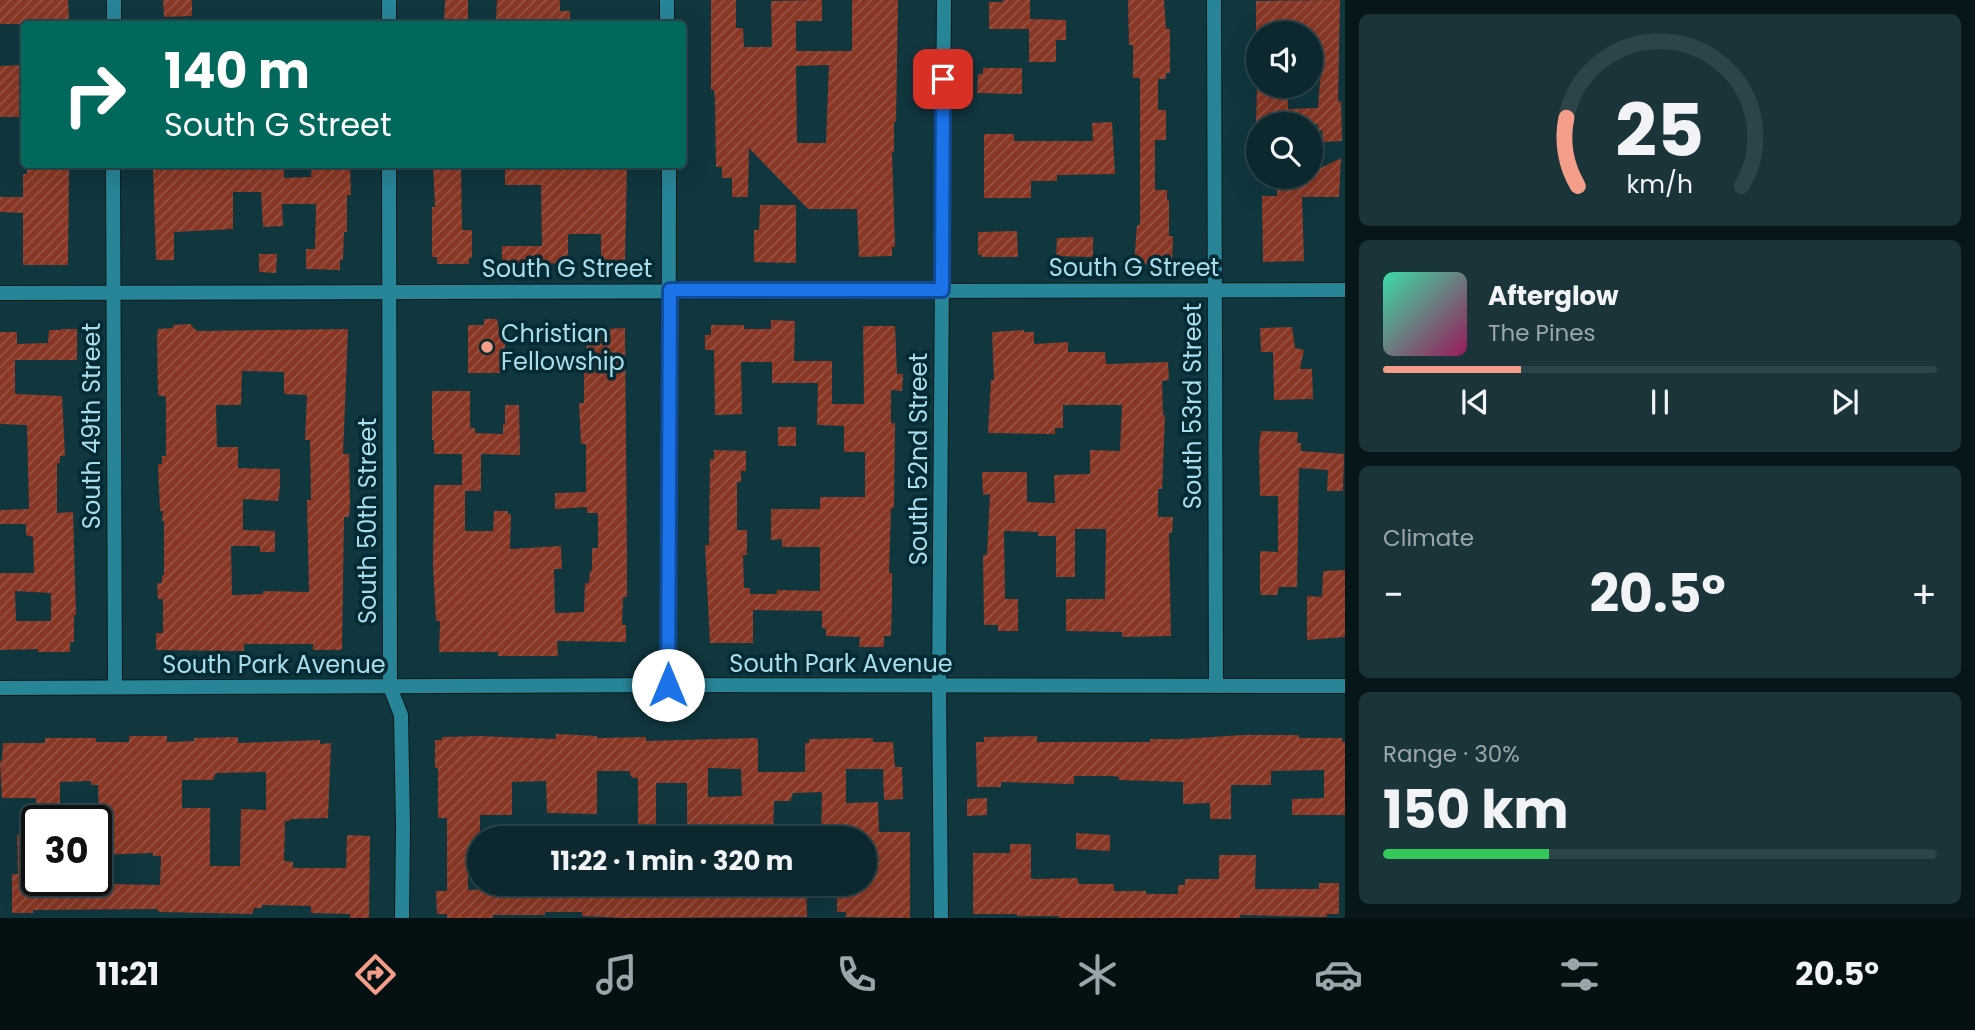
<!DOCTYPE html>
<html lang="en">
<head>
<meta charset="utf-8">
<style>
  :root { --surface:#0c282e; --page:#1a343a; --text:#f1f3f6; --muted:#9aa6aa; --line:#2c444a; --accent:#f49e89 }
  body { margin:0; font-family:Poppins,sans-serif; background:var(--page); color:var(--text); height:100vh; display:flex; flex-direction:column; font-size:26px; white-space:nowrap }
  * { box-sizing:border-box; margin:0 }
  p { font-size:23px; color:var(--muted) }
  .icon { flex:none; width:38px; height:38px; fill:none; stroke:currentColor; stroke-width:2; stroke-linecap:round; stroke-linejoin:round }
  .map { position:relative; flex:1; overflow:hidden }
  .drawer { display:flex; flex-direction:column; gap:14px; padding:14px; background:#071619; width:630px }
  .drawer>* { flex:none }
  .top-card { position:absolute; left:21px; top:21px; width:665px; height:147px; border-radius:7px; box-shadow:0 7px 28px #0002,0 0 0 2px var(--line); background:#00695c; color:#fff; overflow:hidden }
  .tools { position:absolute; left:1246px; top:21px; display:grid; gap:14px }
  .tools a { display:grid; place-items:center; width:77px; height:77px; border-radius:50%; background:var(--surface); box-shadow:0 7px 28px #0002,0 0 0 2px var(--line); font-size:35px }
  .speed { position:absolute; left:21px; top:805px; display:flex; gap:14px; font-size:35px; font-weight:700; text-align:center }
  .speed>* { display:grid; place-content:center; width:91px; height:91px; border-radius:50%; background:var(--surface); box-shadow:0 7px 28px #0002,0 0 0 2px var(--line); line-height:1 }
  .speed .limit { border:4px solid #111; border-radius:10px; background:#fff; color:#111 }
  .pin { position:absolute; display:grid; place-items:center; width:60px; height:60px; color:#fff; margin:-30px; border-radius:14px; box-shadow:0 4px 10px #0006 }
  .me { position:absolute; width:77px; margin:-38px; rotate:0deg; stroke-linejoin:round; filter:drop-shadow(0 0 5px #0008) }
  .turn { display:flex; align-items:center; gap:24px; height:147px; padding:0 28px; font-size:32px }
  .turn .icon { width:91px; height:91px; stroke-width:2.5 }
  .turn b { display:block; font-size:49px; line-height:60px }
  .big { font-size:52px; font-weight:700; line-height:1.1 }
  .drawer .card { flex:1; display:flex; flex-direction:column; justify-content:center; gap:10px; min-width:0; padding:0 24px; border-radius:10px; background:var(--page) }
  .drawer .dial { align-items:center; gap:0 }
  .dial svg { height:182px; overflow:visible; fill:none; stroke:var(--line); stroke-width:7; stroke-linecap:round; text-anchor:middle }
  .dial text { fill:var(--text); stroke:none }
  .song { display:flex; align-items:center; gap:21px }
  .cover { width:84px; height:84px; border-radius:10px; background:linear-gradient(135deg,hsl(160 70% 55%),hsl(330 70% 35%)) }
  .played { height:7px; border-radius:4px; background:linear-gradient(90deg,var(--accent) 25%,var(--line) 25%) }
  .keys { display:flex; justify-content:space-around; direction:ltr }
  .heat { display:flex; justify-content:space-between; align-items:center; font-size:38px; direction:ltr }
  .charge { height:10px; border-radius:5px; background:linear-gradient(90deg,#34c759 30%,var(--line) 0) }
  .trip { position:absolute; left:467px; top:826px; width:410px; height:70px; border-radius:35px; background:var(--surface); box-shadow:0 7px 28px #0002,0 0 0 2px var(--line); font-weight:700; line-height:70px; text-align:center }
  .menu { display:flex; height:112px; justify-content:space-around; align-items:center; background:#051012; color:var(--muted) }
  .menu .icon { width:49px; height:49px }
  .menu .selected { color:var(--accent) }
  .menu b { font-size:32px; color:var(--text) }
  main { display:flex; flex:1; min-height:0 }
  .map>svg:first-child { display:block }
  .building { fill:url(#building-hatch); fill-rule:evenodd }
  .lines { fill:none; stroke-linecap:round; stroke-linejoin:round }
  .street-casing { stroke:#0b1b1e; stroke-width:16 }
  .street { stroke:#288497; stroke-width:14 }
  .route-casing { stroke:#114b97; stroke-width:18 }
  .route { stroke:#1a73e8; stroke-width:12 }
  .poi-dot { fill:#f49e89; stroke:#042b33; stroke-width:2.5 }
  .labels { text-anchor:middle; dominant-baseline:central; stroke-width:7; stroke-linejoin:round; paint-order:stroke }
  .street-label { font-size:24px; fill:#aadce9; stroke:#042b33 }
  .poi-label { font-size:24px; fill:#aadce9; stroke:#042b33; text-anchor:start }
</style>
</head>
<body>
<main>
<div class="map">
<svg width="1345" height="918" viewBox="0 0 1345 918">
  <defs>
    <pattern id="building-hatch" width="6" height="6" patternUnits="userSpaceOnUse" patternTransform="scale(1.75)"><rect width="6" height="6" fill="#893724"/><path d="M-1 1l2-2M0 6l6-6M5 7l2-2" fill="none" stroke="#975344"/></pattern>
  </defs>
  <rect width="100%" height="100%" fill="#10363e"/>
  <g class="building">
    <polygon points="0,0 68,0 69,24 0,24"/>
    <polygon points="163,0 192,0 192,16 164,17"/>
    <polygon points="445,0 468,0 468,24 444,24"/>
    <polygon points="497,0 560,0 560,11 570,11 570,24 496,24"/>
    <path d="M711 0H736V28H743L744 47H772L771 1 822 0V21H796V51H852V0H898L896 122H894V152H892L895 247H892V256L859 257 857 209H808L749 148 748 197H732V178H722V167H716L715 100 714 90H711ZM829 65 826 143H797L796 66Z"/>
    <polygon points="1003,0 1030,0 1030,19 1066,20 1066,40 1056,40 1056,62 1029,62 1029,29 989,29 989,2 1003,2"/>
    <polygon points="1128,0 1164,0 1166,29 1170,29 1170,73 1166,73 1166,79 1158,79 1158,110 1166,110 1166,140 1155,140 1155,190 1167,190 1167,200 1169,200 1169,236 1173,236 1172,265 1134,264 1137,225 1140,225 1140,78 1133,78 1133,45 1129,45"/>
    <polygon points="1340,0 1338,102 1341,101 1342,141 1323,142 1322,130 1318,131 1318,124 1256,124 1257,86 1288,86 1288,109 1318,108 1321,67 1314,67 1315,33 1256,33 1256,1"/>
    <polygon points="24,65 24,117 0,117 0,66"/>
    <polygon points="983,68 1022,68 1022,94 977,93 978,74 983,74"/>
    <polygon points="1112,122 1115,174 1057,175 1057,181 1031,181 1031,198 984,198 984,134 1014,134 1014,141 1093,141 1092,123"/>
    <polygon points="1341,158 1339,197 1302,197 1304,261 1263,262 1262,196 1277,196 1278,177 1315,177 1315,171"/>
    <polygon points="221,164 284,166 284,178 311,177 312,164 350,164 351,195 347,195 347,232 344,232 343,260 340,260 340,270 306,269 306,249 315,249 316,204 282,204 283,226 263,227 261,192 233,192 233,229 174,232 174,260 156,260 153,168 219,169"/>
    <polygon points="433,164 461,164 462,230 472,230 472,258 469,258 469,264 437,264 437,257 432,257 432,207 435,207"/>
    <polygon points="505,164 627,164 625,262 601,263 601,234 568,234 568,263 502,265 502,246 542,246 541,185 505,185"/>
    <polygon points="27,165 69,165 68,265 23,265 23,213 0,212 0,197 23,197 23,174 27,174"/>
    <polygon points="760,205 796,205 796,263 754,262 754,230 759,230"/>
    <polygon points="1017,231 1018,257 982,257 982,255 978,255 978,232"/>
    <polygon points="1093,237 1093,257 1056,256 1057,238"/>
    <polygon points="259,254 277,254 276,273 259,272"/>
    <polygon points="484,319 497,319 500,337 505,337 505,369 501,369 501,373 468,373 468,325 484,325"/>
    <polygon points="771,320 795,321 794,361 832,361 832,404 864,404 863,326 895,326 897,374 903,374 902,391 891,390 891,423 895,423 894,508 891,508 889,573 892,573 892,600 891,636 884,636 884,647 859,647 860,637 826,636 826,629 822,628 822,611 753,610 753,643 710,643 705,545 709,545 710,459 714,459 714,450 746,451 746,471 741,471 741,482 737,482 737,530 747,530 747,555 743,555 744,588 750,588 750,594 777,594 777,590 820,591 820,547 782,547 782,539 771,540 771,509 820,509 820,497 865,497 865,452 844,452 844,426 817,425 818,383 772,383 772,362 741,362 742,414 715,415 714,350 705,350 705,335 711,335 711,325 744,325 744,329 771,329"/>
    <path d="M190 324 197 331 348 329 343 454H349L350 502 349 517H344L342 650H313V644H244V651L156 650V633H163V599H158L157 583H162V575H164V521H162L163 511H160L158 464H162V456H166V397L158 395 157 337 158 329 173 328V325ZM242 371 284 372V394L307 395 305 440H310L311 500H307L309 592 263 591V594L232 595 231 546H260V552H275V531L243 530V499L278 501 280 487V469L238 468V447H217L216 405H241Z"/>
    <polygon points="1292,327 1295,348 1304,350 1300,369 1312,369 1313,399 1274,400 1273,352 1261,352 1260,328"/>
    <polygon points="625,328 627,561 627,597 623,597 622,625 626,625 626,642 557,641 558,656 498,656 498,652 439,652 440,621 436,621 433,566 434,485 462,485 462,454 434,454 434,440 432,440 432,391 470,391 470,425 471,428 475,428 475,433 503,434 503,424 505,424 505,405 519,405 520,455 481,454 481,491 465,491 465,531 493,531 494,511 508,511 508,514 511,514 510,549 561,546 562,569 554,569 555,613 584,612 585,583 589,583 590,571 592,571 592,548 598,548 598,513 587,513 587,507 555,509 555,493 586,492 586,444 581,444 579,403 584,403 584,367 587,367 586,330"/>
    <path d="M61 329H77V360H15V394L62 396 65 456H60V463H57V513L73 512 76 615H74V642H70V652H38V649L0 650V573H34L33 537 26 535V524H0V510L29 509 27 425 0 424V332H17V344L48 343 49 330H61ZM15 591 51 593V621H16Z"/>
    <polygon points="1024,330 1024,332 1034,332 1034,344 1068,342 1068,352 1105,352 1106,364 1168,362 1169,380 1162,381 1163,415 1165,415 1162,489 1158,489 1158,517 1173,517 1172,533 1169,533 1171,636 1122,637 1122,632 1066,631 1066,599 1105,599 1106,529 1075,529 1075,577 1056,577 1056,536 1038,536 1038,532 1004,531 1005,599 1018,599 1018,631 998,631 998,625 984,625 983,555 987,555 990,494 983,495 982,472 1027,472 1027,502 1055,503 1054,475 1090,474 1090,450 1120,451 1122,405 1063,405 1063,428 1055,428 1055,434 988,433 991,380 994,380 992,332"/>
    <rect x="778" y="427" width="18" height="19"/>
    <polygon points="1261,431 1298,432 1297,443 1301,443 1301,451 1344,454 1343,491 1327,491 1328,470 1299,468 1297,587 1279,587 1277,595 1261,595 1260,590 1260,551 1278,552 1278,496 1260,496 1259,446"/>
    <polygon points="1345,570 1345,637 1307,640 1307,596 1322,597 1323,571"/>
    <path d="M556 734 597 736V738L646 737V741L754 738 758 739V772H805V743H809V739L873 738V742H893L895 767H902L903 799 884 800 883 769H846V803L878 802 879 832H910V918L846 917V912H837V898H842L841 884H864V838H821L822 792 793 793 790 801H774L773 838H687V783H656V838H638V778H632L629 771H597V814L547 813 546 781 512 782V815H480V859H468V890L519 888V885L583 884H806L807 917 625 918 582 916V912H545V915H493V918H447V914H437L436 891H447V818H438V768H435V740H442V737L479 736 556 739ZM708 768 741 769 742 796 708 797Z"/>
    <polygon points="1243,735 1299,735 1299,738 1342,738 1343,742 1345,742 1345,815 1292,815 1292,799 1324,798 1324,770 1271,771 1271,785 1231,785 1231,819 1210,819 1210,803 1183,804 1183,782 1119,780 1119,777 1112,776 1074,776 1074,784 1001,782 1001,787 977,787 976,742 984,742 984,737 1037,736 1037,742 1150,742 1150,739 1182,739"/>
    <path d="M129 736H167V742L194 741V738L238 737V743L320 740V744L331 743 328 818 290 819V821H285L284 861 293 862V868H346L347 835 370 836 369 918H350V914L311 913V906L262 905V908H254L252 914 160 912 156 909 33 910V913H12V874H18L17 835H37V852H33V880H107V884L160 885 161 856H153V853L96 855V832H99L98 785H91V781L60 782V814H36V798H2L0 761H2L3 743H45V738H96V742H129ZM266 772V810L241 809 240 866H210V808H182V780H213L216 773Z"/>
    <polygon points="987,798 987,815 967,816 967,799"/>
    <polygon points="1076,833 1110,835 1110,851 1076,849"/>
    <polygon points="1010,844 1031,844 1031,879 1077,878 1079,884 1114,884 1114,891 1146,891 1146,894 1178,894 1178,885 1185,885 1185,879 1219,879 1219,855 1256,855 1255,889 1319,889 1319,883 1339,883 1339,914 1327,914 1327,917 1240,915 1240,918 1059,918 1059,916 1017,916 1017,914 973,914 973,853 1010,853"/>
  </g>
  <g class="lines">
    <g class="street-casing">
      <g id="street">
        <polyline points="667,0 667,24"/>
        <polyline points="1214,0 1216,686"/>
        <polyline points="114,24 114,0"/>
        <polyline points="389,24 389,0"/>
        <polyline points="113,164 115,687"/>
        <polyline points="389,164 390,687 401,715 403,826 402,918"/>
        <polyline points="0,293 1345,290"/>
        <polyline points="668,685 669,164"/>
        <polyline points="0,688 668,685 1345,686"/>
        <polyline points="941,918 939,686 944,0"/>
      </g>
    </g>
    <use href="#street" class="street"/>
  </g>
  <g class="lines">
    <g class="route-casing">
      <polyline id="route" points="668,685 670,290 942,290 943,79"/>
    </g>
    <use href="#route" class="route"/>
  </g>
  <circle class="poi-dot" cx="487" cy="347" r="7"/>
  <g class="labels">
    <g class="street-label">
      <text x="1134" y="267">South G Street</text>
      <text x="567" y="268">South G Street</text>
      <text transform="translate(1192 406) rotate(-90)">South 53rd Street</text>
      <text transform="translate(91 426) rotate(-90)">South 49th Street</text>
      <text transform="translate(918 459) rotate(-90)">South 52nd Street</text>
      <text transform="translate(367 521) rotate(-90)">South 50th Street</text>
      <text x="841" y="663">South Park Avenue</text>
      <text x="274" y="664">South Park Avenue</text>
    </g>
    <g class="poi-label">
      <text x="501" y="333">Christian<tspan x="501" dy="28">Fellowship</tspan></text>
    </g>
  </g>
</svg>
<div class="tools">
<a><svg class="icon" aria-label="sound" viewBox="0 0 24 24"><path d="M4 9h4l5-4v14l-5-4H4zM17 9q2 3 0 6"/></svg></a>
<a><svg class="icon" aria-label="search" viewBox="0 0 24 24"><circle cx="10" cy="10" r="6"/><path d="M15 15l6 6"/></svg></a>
</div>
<div class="speed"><div class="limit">30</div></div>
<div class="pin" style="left:943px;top:79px;background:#d93025"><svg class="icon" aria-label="arrive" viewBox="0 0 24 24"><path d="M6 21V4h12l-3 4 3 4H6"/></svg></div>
<svg class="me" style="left:668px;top:685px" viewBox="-20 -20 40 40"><circle r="19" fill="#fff"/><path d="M0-13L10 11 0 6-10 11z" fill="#1a73e8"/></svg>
<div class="trip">11:22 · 1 min · 320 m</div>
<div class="top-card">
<div class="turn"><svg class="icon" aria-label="right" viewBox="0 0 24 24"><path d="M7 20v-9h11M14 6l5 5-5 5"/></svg><div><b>140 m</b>South G Street</div></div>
</div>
</div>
<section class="drawer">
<div class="card dial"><svg viewBox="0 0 100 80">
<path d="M14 69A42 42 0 1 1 86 69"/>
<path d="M14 69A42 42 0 0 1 9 39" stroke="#f49e89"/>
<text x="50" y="56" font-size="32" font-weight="700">25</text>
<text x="50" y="72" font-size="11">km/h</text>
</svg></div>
<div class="card">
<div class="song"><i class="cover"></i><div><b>Afterglow</b><p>The Pines</p></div></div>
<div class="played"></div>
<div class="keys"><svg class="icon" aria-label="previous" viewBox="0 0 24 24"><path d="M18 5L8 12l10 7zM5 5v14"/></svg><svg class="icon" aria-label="pause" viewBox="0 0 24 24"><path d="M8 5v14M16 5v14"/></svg><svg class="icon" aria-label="next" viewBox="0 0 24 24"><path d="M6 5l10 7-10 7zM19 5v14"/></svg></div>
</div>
<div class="card"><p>Climate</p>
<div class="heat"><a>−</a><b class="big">20.5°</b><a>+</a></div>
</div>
<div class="card"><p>Range · 30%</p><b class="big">150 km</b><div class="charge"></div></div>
</section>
</main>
<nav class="menu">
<b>11:21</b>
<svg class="icon selected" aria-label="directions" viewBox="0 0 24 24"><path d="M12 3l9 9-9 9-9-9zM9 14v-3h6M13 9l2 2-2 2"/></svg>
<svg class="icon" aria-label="music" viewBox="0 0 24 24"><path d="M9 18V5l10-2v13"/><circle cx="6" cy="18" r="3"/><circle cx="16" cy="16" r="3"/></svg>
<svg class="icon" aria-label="phone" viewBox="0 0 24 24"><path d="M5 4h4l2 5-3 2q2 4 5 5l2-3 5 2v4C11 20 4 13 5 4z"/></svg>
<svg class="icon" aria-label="climate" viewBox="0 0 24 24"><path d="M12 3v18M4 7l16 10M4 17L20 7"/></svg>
<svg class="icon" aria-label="car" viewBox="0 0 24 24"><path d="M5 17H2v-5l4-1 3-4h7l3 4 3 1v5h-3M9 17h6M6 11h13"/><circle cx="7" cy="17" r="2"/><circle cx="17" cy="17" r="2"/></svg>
<svg class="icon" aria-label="filters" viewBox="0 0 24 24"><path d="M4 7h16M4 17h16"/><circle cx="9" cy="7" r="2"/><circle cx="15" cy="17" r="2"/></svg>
<b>20.5°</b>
</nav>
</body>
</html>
